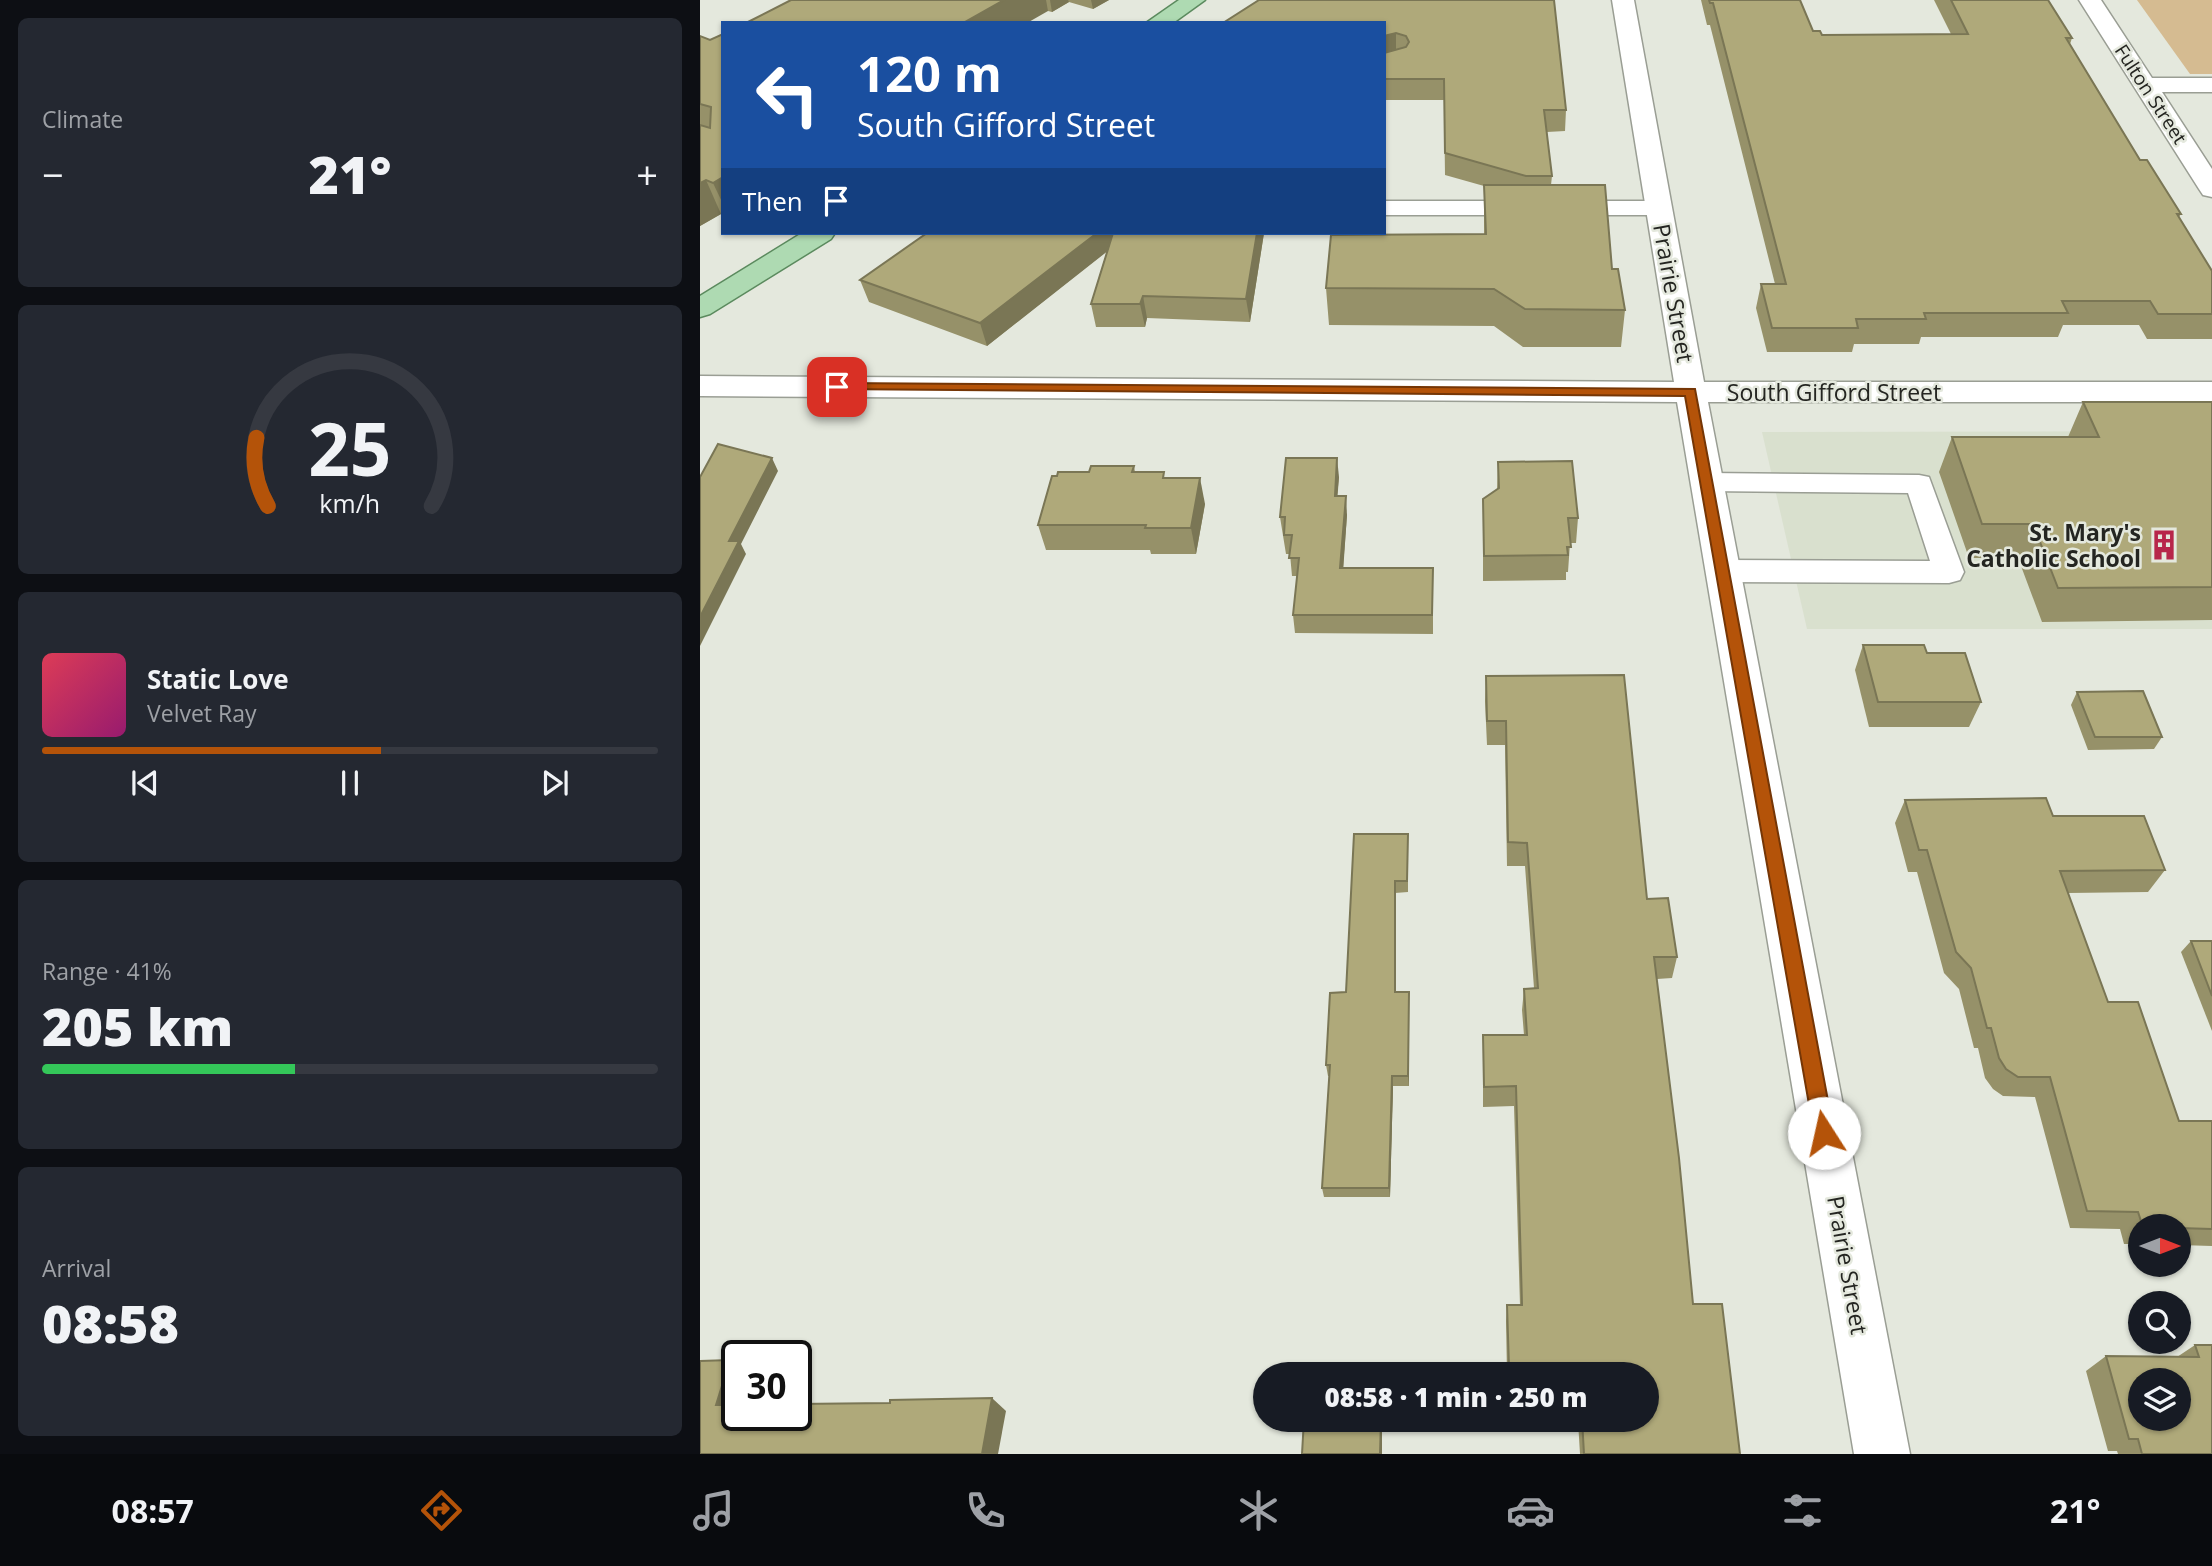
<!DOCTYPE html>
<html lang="en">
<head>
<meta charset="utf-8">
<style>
  :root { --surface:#171b24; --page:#242831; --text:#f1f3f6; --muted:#9ea1a6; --line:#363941; --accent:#b45309 }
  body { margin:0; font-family:"Open Sans",sans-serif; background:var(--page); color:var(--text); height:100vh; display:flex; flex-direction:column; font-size:26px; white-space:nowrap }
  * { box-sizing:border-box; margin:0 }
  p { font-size:23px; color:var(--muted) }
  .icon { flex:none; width:38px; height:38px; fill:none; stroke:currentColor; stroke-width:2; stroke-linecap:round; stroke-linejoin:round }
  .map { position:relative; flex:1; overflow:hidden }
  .drawer { display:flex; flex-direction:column; gap:18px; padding:18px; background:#0d0f14; width:700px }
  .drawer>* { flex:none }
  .banner { position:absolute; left:21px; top:21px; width:665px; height:214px; border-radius:0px; box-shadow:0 2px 5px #0004; background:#1a4fa0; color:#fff; overflow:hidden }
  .needle { width:46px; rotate:90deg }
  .fabs { position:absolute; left:1428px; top:1214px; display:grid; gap:14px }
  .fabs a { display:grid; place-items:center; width:63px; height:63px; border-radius:50%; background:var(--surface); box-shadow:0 2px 5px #0004; font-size:35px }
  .speed { position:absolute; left:21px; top:1340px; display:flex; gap:14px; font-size:35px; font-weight:700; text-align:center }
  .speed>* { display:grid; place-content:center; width:91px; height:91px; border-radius:50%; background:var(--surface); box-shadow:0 2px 5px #0004; line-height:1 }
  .speed .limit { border:4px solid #111; border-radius:10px; background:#fff; color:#111 }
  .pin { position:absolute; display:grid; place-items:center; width:60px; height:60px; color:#fff; margin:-30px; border-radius:14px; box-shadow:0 4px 10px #0006 }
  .me { position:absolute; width:77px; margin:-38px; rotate:350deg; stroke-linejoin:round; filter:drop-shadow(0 0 5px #0008) }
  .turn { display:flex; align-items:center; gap:24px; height:147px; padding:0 21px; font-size:32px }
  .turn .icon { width:91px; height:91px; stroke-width:2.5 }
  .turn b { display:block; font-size:49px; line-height:60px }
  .then { display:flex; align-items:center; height:66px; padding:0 21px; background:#0003; gap:14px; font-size:26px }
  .big { font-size:52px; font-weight:800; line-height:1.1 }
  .drawer .widget { flex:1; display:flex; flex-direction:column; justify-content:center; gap:10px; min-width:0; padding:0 24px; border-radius:10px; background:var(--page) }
  .drawer .dial { align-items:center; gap:0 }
  .dial svg { height:182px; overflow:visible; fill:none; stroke:var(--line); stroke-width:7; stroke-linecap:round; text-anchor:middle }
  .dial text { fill:var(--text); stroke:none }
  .song { display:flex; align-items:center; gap:21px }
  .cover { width:84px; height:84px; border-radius:10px; background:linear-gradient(135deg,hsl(350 70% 55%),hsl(320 70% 35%)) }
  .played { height:7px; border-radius:4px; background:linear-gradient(90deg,var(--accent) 55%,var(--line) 55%) }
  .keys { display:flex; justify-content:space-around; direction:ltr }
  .heat { display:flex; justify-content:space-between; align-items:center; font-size:38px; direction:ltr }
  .charge { height:10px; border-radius:5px; background:linear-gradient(90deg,#34c759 41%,var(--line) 0) }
  .trip { position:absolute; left:553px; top:1362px; width:406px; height:70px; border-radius:35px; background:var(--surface); box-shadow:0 2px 5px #0004; font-weight:800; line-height:70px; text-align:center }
  .menu { display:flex; height:112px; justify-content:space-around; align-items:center; background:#090b0e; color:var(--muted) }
  .menu .icon { width:49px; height:49px }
  .menu .selected { color:var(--accent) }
  .menu b { font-size:32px; color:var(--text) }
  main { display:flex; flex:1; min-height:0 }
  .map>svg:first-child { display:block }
  .built { fill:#d9e0ce }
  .green { fill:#d5bb91 }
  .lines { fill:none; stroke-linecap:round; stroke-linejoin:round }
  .service-casing { stroke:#9a9e94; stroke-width:3 }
  .minor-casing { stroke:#9a9e94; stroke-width:3 }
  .primary-casing { stroke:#5b8a5e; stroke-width:3 }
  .service { fill:#fff; fill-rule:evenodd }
  .minor { fill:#fff; fill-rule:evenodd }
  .primary { fill:#aedab2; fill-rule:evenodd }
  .wall { fill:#969169 }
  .shaded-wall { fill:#7a7655 }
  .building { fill:#afa97a; stroke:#7a7655; stroke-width:2; fill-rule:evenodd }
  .route { fill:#b45309; stroke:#753606; stroke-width:2 }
  .labels { text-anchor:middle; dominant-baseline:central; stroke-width:5; stroke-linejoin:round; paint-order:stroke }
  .far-street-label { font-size:19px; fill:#242521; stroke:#e4e8dd }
  .street-label { font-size:23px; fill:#242521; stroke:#e4e8dd }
  .poi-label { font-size:23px; font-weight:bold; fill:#242521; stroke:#e4e8dd; text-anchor:end }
</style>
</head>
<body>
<main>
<section class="drawer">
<div class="widget"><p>Climate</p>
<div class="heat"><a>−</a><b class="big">21°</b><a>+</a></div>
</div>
<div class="widget dial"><svg viewBox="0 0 100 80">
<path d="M14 69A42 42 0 1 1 86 69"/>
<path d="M14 69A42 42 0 0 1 9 39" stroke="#b45309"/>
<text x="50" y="56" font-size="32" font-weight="700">25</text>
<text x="50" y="72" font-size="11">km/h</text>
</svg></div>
<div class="widget">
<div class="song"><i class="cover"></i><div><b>Static Love</b><p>Velvet Ray</p></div></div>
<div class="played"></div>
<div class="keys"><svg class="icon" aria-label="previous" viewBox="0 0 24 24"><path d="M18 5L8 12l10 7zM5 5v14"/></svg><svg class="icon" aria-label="pause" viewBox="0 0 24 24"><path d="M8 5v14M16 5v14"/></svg><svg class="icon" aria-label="next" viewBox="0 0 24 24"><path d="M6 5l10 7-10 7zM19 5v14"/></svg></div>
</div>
<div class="widget"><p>Range · 41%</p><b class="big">205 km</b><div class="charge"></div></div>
<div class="widget"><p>Arrival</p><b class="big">08:58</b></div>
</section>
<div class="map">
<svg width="1512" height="1454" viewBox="0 0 1512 1454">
  <rect width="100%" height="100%" fill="#e4e8dd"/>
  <polygon class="built" points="1512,431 1512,629 1107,629 1062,432"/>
  <polygon class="green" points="1437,0 1512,0 1512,74 1490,74"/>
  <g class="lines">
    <g class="service-casing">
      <g id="service">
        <polygon points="684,201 959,201 967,203 971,208 967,213 959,215 684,215"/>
        <polygon points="1006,473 1219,475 1229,477 1264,572 1260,580 1249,583 1023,582 1012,579 1008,571 1012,563 1023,560 1230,561 1208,493 1006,491 996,489 992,482 996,475"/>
      </g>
    </g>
    <g class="minor-casing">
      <g id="minor">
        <polygon points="912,0 934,0 1004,382 1512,382 1512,402 1008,402 1210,1454 1154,1454 977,402 0,396 0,376 974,382"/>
        <polygon points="1379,0 1401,0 1452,78 1512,78 1512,92 1462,92 1512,169 1512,197 1503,195 1499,189"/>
      </g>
    </g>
    <g class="primary-casing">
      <g id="primary">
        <polygon points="479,0 505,0 473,23 446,23"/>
        <polygon points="102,233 135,233 131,239 10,314 0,317 0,296"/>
      </g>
    </g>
    <use href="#service" class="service"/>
    <use href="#minor" class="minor"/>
    <use href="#primary" class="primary"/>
  </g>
  <g class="wall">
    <polygon points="89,0 409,0 393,9 369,2 352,12 348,11"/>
    <polygon points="854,0 866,110 865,131 847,132 852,176 851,185 912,269 925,310 921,347 823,347 794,326 629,325 626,288 784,234 784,186 745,175 744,100 684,100 684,23"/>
    <polygon points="1001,0 1100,0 1113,31 1122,35 1251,34 1234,0 1348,0 1372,38 1370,44 1440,160 1481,214 1479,217 1512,271 1512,339 1447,339 1439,325 1363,325 1358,337 1221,337 1219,344 1154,344 1152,352 1067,352 1056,308 1061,284 1075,284 1010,25 1007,25"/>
    <polygon points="23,34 23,214 21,214 0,226 0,36 10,40"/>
    <polygon points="225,233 564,233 550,322 447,318 445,327 396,327 391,304 407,251 287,346 169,302 160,280 225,234"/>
    <polygon points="1383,402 1512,402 1512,620 1342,622 1318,558 1269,558 1239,472 1252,437 1368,437"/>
    <polygon points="798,462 878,518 876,543 870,543 868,572 866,572 866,580 783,581 783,499 797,490"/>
    <polygon points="434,466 435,472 466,478 505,504 496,554 451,554 450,550 346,550 338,525 389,472"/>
    <polygon points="639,477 637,496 647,515 643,568 733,587 733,634 595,633 593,615 597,576 592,576 590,554 586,554 580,517"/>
    <polygon points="1163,645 1281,702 1269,727 1169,727 1155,670"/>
    <polygon points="786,676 947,899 977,957 972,978 957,979 993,1304 1040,1454 880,1454 878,1421 836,1421 836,1419 947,1419 947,1374 807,1374 806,1321 807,1305 820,1305 814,1106 783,1107 783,1035 824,1035 822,1010 824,989 834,988 825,866 807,866 805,745 787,745 785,701"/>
    <polygon points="1377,692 1462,737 1454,749 1388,750 1371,705"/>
    <polygon points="1205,800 1353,816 1465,870 1448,892 1368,893 1408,1002 1479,1121 1512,1121 1512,1246 1479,1245 1479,1227 1440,1227 1440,1244 1424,1244 1420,1229 1370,1228 1335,1097 1303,1096 1293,1089 1285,1078 1278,1048 1274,1048 1259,989 1244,973 1217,872 1208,872 1195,823"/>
    <polygon points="708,846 708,892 695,893 696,992 709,1003 709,1086 693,1086 690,1197 624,1197 622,1188 629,1076 628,1076 626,1065"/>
    <polygon points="1491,941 1512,941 1512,1031 1481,952"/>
    <polygon points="1495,1345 1512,1345 1512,1454 1418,1454 1417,1451 1408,1451 1386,1371 1406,1356 1477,1357"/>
  </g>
  <g class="shaded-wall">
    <polygon points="304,0 346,0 348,11 327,23 263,23"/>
    <polygon points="350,0 368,0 369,2 352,12"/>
    <polygon points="391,0 409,0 393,9"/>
    <polygon points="696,33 696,54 684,58 684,36"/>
    <polygon points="23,177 23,204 13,183"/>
    <polygon points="6,180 21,214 0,226 0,183"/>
    <polygon points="397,233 421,233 423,239 287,346 280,323"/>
    <polygon points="557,233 564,233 550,322 546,299"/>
    <polygon points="443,296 447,318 445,327 440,304"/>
    <polygon points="72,458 78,471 41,544 46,554 0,646 0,617 29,541"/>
    <polygon points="637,458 639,477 636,515 635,496"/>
    <polygon points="500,478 505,504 496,554 491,528"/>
    <polygon points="646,496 647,515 642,586 640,568"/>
    <polygon points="695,881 695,893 696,1003 695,992"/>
    <polygon points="709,992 709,1086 708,1076"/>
    <polygon points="692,1076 693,1086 690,1197 689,1188"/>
    <polygon points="30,1360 37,1365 37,1416 16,1405"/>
    <polygon points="292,1398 306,1411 298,1454 282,1454"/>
    <polygon points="681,1419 682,1419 682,1454 680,1454"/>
  </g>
  <g class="building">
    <polygon points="91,0 304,0 263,23 46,23"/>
    <polygon points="559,0 854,0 866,110 844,110 852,176 826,176 745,153 744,79 684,79 684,53 706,47 709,42 706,36 696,33 684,36 684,23 523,23"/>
    <polygon points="1009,0 1100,0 1113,31 1120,31 1122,35 1268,34 1251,0 1348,0 1372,38 1366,38 1440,160 1447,160 1481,214 1477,214 1512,271 1512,314 1458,314 1450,301 1362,301 1368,313 1224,313 1226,319 1156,319 1158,328 1072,328 1061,284 1086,284 1013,3 1010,3"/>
    <polygon points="23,34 23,177 13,183 6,180 0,183 0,125 10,128 11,107 0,104 0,36 10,40"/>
    <polygon points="784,185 905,185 912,269 918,269 925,310 825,309 794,289 626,288 631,235 786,234"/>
    <polygon points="227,233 397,233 280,323 160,280"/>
    <polygon points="413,233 557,233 546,299 443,296 440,304 391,304"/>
    <polygon points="1383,402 1512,402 1512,587 1358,588 1333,524 1282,524 1252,437 1399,437"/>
    <polygon points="18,444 72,458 29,541 39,541 0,617 0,477"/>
    <polygon points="586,458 637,458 635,496 646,496 640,568 733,568 732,615 593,615 599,558 589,558 592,535 584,535 585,517 580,517"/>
    <polygon points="872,461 878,518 868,518 871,547 867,547 868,555 784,556 783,499 799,488 798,462"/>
    <polygon points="391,466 434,466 432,472 464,472 463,478 500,478 491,528 445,528 446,525 338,525 352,476 357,476 358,472 389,472"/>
    <polygon points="1163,645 1224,645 1227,653 1265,653 1281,702 1178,702"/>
    <polygon points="924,675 947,899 968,898 977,957 954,957 979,1158 993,1304 1022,1304 1040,1454 884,1454 882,1419 947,1419 947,1374 824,1374 824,1367 809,1367 807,1305 822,1305 816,1086 784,1087 783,1035 827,1035 824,989 838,988 827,843 808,842 806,721 787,721 786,676"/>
    <polygon points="1443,691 1462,737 1395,737 1377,692"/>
    <polygon points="1346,798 1353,816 1444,816 1465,870 1360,871 1408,1002 1438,1002 1479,1121 1512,1121 1512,1229 1479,1228 1479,1227 1443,1227 1438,1212 1387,1211 1350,1077 1318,1077 1306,1069 1299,1058 1291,1028 1287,1028 1271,968 1256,952 1227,850 1219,850 1205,800"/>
    <polygon points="654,834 708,834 707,881 695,881 695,992 709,992 708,1076 692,1076 689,1188 622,1188 630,1065 626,1065 630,993 646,992"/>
    <polygon points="1491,941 1512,941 1512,996"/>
    <path d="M1495 1345H1512V1454H1442L1438 1439H1429L1406 1356 1499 1357ZM1440 1381H1479V1419H1440Z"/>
    <polygon points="30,1360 16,1405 37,1405 37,1416 96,1416 96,1404 190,1403 190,1400 292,1398 282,1454 0,1454 0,1361"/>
    <polygon points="604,1419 681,1419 680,1454 602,1454"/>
  </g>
  <polygon class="route" points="137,383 995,389 1134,1133 1131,1140 1124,1142 1117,1140 1114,1133 985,396 132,389 130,387"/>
  <defs>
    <g id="building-bare" transform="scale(2.415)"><path d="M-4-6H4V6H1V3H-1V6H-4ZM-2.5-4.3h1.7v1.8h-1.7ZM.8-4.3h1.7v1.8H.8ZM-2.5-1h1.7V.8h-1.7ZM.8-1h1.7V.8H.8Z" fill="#b7264a" stroke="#e4e8dd" stroke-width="2.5" paint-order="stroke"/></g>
  </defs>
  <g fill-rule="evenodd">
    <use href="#building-bare" x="1464" y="545"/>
  </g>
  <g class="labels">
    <g class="far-street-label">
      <text transform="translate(1451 94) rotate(57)">Fulton Street</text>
    </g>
    <g class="street-label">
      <text transform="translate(974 293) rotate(80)">Prairie Street</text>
      <text x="1134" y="392">South Gifford Street</text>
      <text transform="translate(1148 1265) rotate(80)">Prairie Street</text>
    </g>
    <g class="poi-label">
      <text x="1441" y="532">St. Mary's<tspan x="1441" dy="26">Catholic School</tspan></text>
    </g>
  </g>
</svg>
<div class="fabs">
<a><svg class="needle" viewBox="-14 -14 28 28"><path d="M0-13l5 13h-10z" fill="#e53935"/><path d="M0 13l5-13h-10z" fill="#9ea1a6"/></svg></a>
<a><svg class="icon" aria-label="search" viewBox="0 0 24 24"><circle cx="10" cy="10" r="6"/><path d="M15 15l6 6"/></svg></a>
<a><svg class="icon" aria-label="layers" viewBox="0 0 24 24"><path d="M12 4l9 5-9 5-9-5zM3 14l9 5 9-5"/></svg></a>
</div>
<div class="speed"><div class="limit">30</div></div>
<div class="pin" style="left:137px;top:387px;background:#d93025"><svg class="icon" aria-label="arrive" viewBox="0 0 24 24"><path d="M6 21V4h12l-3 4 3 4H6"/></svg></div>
<svg class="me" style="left:1124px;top:1133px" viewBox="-20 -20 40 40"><circle r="19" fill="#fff"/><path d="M0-13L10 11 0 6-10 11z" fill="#b45309"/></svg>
<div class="trip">08:58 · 1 min · 250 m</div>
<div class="banner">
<div class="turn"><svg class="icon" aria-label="left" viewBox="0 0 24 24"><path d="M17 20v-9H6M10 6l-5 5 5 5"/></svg><div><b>120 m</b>South Gifford Street</div></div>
<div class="then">Then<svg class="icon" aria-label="arrive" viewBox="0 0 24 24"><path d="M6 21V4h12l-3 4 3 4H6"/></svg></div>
</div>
</div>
</main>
<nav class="menu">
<b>08:57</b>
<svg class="icon selected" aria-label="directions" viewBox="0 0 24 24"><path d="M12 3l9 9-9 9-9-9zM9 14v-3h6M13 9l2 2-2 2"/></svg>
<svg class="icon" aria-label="music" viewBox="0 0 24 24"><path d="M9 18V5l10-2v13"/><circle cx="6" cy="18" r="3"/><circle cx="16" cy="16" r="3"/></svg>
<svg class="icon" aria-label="phone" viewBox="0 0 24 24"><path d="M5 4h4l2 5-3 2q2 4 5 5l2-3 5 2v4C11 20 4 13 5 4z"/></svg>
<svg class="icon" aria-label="climate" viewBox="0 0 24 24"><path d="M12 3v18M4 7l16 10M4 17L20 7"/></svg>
<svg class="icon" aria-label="car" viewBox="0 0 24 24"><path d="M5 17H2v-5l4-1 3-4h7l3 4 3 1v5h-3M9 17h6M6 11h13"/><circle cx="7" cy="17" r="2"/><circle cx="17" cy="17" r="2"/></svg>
<svg class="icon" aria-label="filters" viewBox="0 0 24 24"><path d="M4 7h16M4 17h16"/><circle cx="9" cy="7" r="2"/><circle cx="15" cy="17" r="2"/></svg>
<b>21°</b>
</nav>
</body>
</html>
